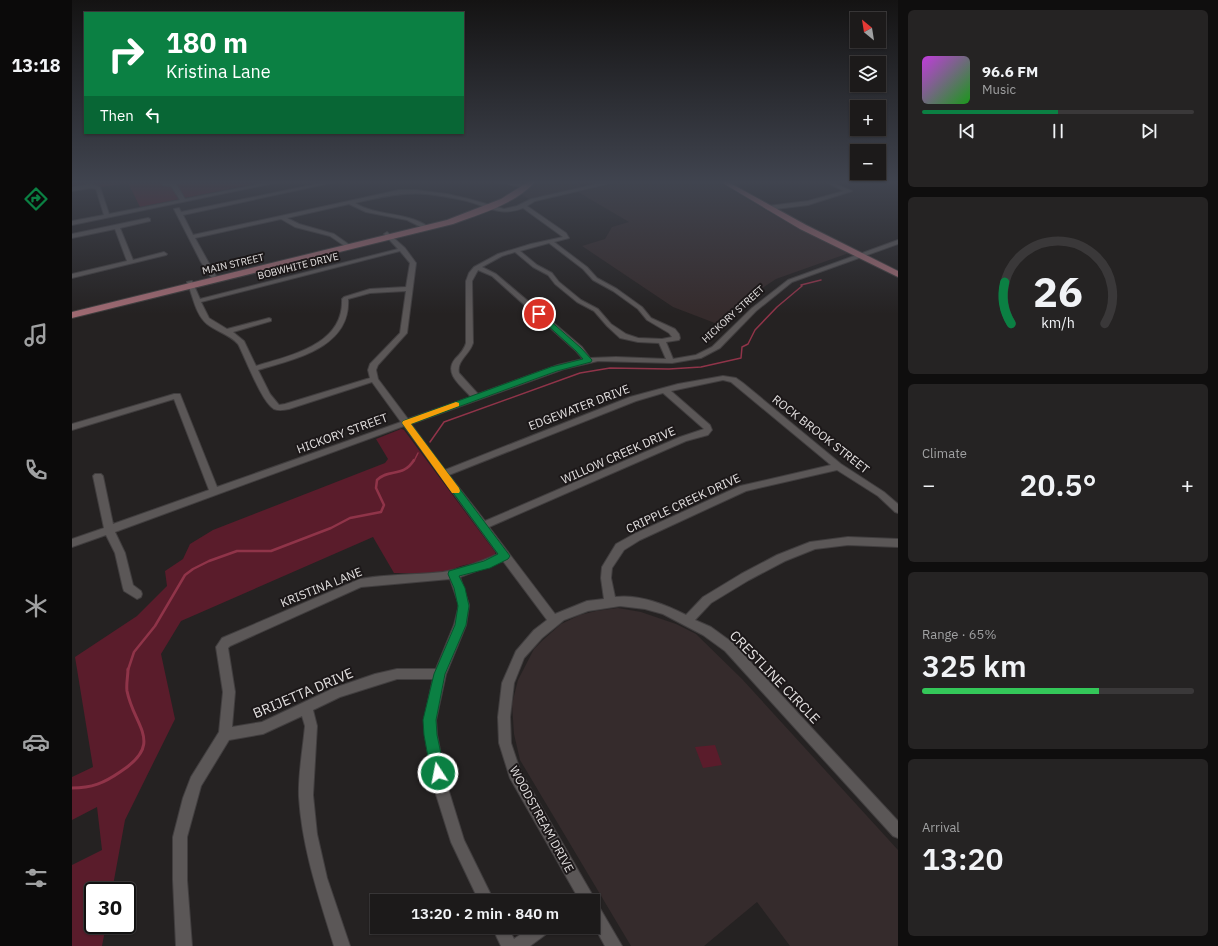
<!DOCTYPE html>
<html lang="en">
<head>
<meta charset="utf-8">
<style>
  :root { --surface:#1c1a1a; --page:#252323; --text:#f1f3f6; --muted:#a0a1a2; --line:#3a3839; --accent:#0b8043 }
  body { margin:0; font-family:"IBM Plex Sans",sans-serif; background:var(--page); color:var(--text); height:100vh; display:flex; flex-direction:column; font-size:15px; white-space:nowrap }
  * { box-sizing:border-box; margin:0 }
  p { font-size:13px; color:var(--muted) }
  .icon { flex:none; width:22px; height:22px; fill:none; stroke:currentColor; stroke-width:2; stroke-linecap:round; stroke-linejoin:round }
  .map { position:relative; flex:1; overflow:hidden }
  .drawer { display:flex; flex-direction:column; gap:10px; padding:10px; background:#0f0e0e; width:320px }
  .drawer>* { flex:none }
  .guide { position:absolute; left:12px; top:12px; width:380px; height:122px; border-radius:0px; box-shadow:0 1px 3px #0004,0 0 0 1px var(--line); background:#0b8043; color:#fff; overflow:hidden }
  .needle { width:26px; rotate:330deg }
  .controls { position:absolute; left:778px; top:12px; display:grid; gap:8px }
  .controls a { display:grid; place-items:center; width:36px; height:36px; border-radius:0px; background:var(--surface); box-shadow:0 1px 3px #0004,0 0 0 1px var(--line); font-size:20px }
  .speed { position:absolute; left:12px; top:882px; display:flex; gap:8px; font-size:20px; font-weight:700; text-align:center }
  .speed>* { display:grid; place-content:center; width:52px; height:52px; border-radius:50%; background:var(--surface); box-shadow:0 1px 3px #0004,0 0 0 1px var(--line); line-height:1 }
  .speed .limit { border:2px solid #111; border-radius:6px; background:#fff; color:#111 }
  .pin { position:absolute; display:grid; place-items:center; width:34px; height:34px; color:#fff; margin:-17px; border:2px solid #fff; border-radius:50%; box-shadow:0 1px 4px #0007 }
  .me { position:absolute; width:44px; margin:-22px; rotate:349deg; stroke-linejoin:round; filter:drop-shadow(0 0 3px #0008) }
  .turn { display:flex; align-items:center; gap:14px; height:84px; padding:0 16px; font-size:18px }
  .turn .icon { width:52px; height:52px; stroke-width:2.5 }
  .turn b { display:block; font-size:28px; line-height:34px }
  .then { display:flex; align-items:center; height:38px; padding:0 16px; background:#0003; gap:8px; font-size:15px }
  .big { font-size:30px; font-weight:600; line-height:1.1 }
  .drawer .widget { flex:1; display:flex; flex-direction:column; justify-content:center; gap:6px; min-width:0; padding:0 14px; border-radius:6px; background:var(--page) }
  .drawer .dial { align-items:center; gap:0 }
  .dial svg { height:104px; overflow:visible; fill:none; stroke:var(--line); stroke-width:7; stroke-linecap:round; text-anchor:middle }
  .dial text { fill:var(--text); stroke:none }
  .song { display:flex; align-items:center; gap:12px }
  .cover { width:48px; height:48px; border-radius:6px; background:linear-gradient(135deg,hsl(290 70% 55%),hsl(120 70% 35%)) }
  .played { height:4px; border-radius:2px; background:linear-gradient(90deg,var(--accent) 50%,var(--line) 50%) }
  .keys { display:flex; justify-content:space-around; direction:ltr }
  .heat { display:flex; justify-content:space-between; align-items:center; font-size:22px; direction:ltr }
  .charge { height:6px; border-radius:3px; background:linear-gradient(90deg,#34c759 65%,var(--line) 0) }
  .trip { position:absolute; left:298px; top:894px; width:230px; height:40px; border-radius:0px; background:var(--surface); box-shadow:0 1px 3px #0004,0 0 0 1px var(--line); font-weight:600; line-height:40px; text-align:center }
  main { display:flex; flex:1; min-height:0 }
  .tabs { display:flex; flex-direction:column; width:72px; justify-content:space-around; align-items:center; background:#0b0a0a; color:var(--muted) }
  .tabs .icon { width:28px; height:28px }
  .tabs .current { color:var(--accent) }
  .tabs b { font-size:18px; color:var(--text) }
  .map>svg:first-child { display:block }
  .built { fill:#352b2c }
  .green { fill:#5a1c2b }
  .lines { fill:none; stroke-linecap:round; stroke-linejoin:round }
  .stream-far2 { stroke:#903449; stroke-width:1.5 }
  .stream-far1 { stroke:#903449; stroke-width:2.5 }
  .stream { stroke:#903449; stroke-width:3 }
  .minor-casing { stroke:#413e3f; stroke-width:2 }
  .major-casing { stroke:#413e3f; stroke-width:2 }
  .minor { fill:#5b5757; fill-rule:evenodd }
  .major { fill:#9e6971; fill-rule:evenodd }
  .route { fill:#0b8043; stroke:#07532c }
  .slow { fill:#f59e0b }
  .labels { text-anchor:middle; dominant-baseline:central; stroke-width:4; stroke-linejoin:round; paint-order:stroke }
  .far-street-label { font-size:10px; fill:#e2dfdf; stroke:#1c1819 }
  .street-label { font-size:12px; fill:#e2dfdf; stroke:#1c1819 }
  .near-street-label { font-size:14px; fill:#e2dfdf; stroke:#1c1819 }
</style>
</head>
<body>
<main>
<nav class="tabs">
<b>13:18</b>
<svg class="icon current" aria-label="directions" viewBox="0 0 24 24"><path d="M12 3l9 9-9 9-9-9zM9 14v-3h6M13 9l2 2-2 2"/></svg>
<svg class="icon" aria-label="music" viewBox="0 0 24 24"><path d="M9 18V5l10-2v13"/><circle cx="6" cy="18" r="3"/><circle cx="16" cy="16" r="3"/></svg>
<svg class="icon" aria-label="phone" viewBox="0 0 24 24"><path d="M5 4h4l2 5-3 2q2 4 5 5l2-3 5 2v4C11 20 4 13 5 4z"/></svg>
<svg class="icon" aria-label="climate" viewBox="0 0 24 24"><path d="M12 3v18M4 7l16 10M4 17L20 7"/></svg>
<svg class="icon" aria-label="car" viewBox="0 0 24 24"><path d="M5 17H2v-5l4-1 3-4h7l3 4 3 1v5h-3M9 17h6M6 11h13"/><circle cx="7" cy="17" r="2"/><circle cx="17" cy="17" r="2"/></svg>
<svg class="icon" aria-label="filters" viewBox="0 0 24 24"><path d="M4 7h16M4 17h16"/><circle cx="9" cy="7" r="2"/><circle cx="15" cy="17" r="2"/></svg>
</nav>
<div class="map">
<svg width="826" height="946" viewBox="0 0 826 946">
  <rect width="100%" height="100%" fill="#252222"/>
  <g class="built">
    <polygon points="463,182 503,182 511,186 457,199 449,194"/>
    <polygon points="551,182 647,182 697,212 777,253 704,279 681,294 648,325 601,307 510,246 533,239 540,227 557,222 506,192"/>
    <polygon points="546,608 569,612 604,624 624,634 670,679 826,850 826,946 718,946 685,902 632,946 559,946 448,760 442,734 440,704 446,680 462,649 471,640 489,624 508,615 524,611"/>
  </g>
  <g class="green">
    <polygon points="0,182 192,182 68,207 56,183 29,187 27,186 19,185 0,188"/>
    <path d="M329 429 332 430 423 552V556C407 564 387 563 373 574L322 573 301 537 109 621 89 654 103 719 53 820 40 891H21V925H34L30 946H0V865L30 850 25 807 0 820V777L21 767 3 657 65 616 95 586 93 571 111 559 118 544 141 530 313 463 316 459 304 439Z"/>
    <polygon points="643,745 650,765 631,768 623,747"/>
  </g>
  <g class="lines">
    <g class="stream-far2">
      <polyline points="358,442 372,422 508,373 538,368 597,369 629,367 669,358 670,347 676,344 683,330 705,307 730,286 729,285 749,280"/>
      <polyline points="342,461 346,453"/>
    </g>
    <path class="stream-far1" d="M56 670 62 652 83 626 113 575 121 569 137 561 165 551H199L259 528 278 518 309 512 312 505 304 488 305 480C317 468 331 478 342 460"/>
    <path class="stream" d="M0 788C20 788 32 783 48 772 93 743 62 727 55 691 54 684 56 676 56 669"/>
    <g class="minor-casing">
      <g id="minor">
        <polygon points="91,182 108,182 104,184 113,199 198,182 207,182 0,225 0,221 32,215 24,189 19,188 0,191 0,187 19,184 28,187 37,214 108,200 99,186 91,185"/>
        <path d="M254 182H263L111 215 121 235 327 190H344L375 194 397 199 432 209 445 206 459 199 533 182H540V183L463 201 455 206 494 233 497 238 482 242 515 267 525 278 545 289 570 307 579 318 603 329 607 334 608 338 607 340 594 342 601 359 624 355 640 347 680 308 716 280 826 240V244L720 282 684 311 648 348 629 358 600 363 526 361 492 369 339 424 373 470 558 397 606 384 651 376 664 378 671 383 769 464 812 492 826 504V513L823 512 806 496 765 470 674 491 568 540 552 550 540 568 539 578 543 597C566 594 593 604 614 615L631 597 669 574 705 555 738 542 776 537 826 539V547L776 545 743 549 713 561 677 580 639 603 623 620 639 627 661 643 826 821V838L821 836 653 651 631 635 591 614 573 609 548 606 516 611 492 620 470 638 452 658 442 683 438 717 439 743 448 770 521 896 523 901 522 903 526 905 550 946H533L521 924V901H508L438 778 427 743 426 717 430 683 444 651 462 630 475 620 431 561 388 577 397 605 394 625 374 674 364 720 365 735 375 785 392 840 422 901H407L379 842 361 785 353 735 352 720 361 679H325L268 697 241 710 245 726 241 795 245 834 255 878 278 946H262C247 897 230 848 227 797 226 775 231 748 233 726L230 716 191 734 157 740 129 786 115 837V880L120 946H104L101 880V837L111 798 119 777 147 732 151 692 144 647 150 638 288 579C315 574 343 575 371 572 390 569 408 562 426 554L332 426 43 532 53 553 61 585 69 591 70 594 69 597 65 599 52 591 51 588 43 553 34 535 0 547V539L32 528 21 476 23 474H29L31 476 41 524 137 490 102 399 0 430V424L102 394H108L145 487 329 422 300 382 217 409C212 410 207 411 202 409 190 403 173 357 166 344 157 334 145 332 135 324 123 314 121 295 115 282L120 281 128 299 326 249 312 234 315 232 333 248 344 263 335 333 306 365 304 370 306 379 336 419 399 397C390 386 371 374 383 359 388 354 392 350 394 343V281L397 273 402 267 426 254 459 244 491 237 451 208C428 217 417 207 395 201 381 198 367 195 353 194 328 192 306 198 283 203 306 217 333 211 357 227V229H353L335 220 294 212 277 204 215 218 227 224 262 234 279 246 280 247 277 249 258 236 223 227 209 219 123 238 144 276 141 278 139 277 129 262 102 209 107 208 109 212ZM477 243 511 269 521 280 541 291 566 309 575 320 597 333 600 337 590 339 566 338 554 334 539 324 526 309 509 300 487 282 480 273 465 265 448 251ZM328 251 338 263 334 287 298 289 272 297 270 299C272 345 219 355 184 366L172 341 161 332 199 321V319L197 318 155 329 137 318 129 302ZM443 252 461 267 476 275 483 284 505 302 522 311 535 326 548 338 566 342 587 343 594 359 544 357 518 358 510 347 424 274 410 267 430 256ZM406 270 420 276 504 351 511 359 486 365 406 394 387 373C384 361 398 354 401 343L400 281ZM334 291 328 333 298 364 296 370 298 378 213 404 207 405 198 394 186 370C222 359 279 348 276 299L298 293ZM651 380 659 382 665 387 759 465 668 486 562 534 544 544 530 567 529 578 532 599 515 601 483 614 417 527 614 441 636 435 640 430 638 425 599 391ZM591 393 632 429 608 437 413 521 377 475 564 401ZM378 579 387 605 382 625 364 669H325L303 674 262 688 190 722 160 727 163 692 156 648 158 646 289 587Z"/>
        <polygon points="425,182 436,182 458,186 455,188"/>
        <polygon points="754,182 759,182 780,191 736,205 696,210 693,208 696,206 736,201 772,191"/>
        <polygon points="76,218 78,219 78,221 48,228 61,260 92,252 95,254 94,255 0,278 0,274 55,261 43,229 0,238 0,234"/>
        <polygon points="420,927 436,927 442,939 459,927 480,927 477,932 458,946 429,946"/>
      </g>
    </g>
    <g class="major-casing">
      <g id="major">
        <path d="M456 182H463C443 204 408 214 381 224L0 318V312L375 220 429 199Z"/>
        <polygon points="649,182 656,182 734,225 826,271 826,277 728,229"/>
      </g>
    </g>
    <use href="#minor" class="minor"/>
    <use href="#major" class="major"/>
  </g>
  <linearGradient id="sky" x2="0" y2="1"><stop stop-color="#141313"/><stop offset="0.58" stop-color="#40444f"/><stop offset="1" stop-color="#40444f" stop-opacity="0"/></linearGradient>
  <rect width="826" height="314" fill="url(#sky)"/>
  <polygon class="route" points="467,311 509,348 520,360 519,362 485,371 339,424 438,556 436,559 418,568 387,576 393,588 397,606 394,625 373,674 364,720 365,735 373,773 371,777 366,779 361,777 359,773 352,735 351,720 362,674 383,625 386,606 382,588 376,574 377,571 412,561 426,554 330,423 331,421 479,367 511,359 504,351 464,315 464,312"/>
  <polygon class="slow" points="384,402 387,403 387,406 339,424 387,488 388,491 387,493 380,493 330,423 331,421"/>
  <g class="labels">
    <g class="far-street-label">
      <text transform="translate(161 264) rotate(-13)">MAIN STREET</text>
      <text transform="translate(226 266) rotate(-14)">BOBWHITE DRIVE</text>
      <text transform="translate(661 314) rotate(-42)">HICKORY STREET</text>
    </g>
    <g class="street-label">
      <text transform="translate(507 407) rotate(-21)">EDGEWATER DRIVE</text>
      <text transform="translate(270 433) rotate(-20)">HICKORY STREET</text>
      <text transform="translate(749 434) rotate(38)">ROCK BROOK STREET</text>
      <text transform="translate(546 455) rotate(-24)">WILLOW CREEK DRIVE</text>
      <text transform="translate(611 503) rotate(-25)">CRIPPLE CREEK DRIVE</text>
      <text transform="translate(249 587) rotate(-22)">KRISTINA LANE</text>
      <text transform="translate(470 819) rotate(61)">WOODSTREAM DRIVE</text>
    </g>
    <g class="near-street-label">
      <text transform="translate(703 677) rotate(46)">CRESTLINE CIRCLE</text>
      <text transform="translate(231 693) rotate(-23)">BRIJETTA DRIVE</text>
    </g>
  </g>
</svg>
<div class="controls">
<a><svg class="needle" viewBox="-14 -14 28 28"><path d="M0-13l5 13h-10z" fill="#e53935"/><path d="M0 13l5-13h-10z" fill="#a0a1a2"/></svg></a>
<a><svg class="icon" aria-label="layers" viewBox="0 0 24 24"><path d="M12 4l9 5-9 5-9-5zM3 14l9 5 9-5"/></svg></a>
<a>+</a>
<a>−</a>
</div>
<div class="speed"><div class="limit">30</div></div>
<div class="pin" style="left:467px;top:314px;background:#d93025"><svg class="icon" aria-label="arrive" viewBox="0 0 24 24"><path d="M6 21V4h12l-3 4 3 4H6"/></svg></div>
<svg class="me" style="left:366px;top:773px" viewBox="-20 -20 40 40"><circle r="17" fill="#0b8043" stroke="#fff" stroke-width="3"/><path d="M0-11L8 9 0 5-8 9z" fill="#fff"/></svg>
<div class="trip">13:20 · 2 min · 840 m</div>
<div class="guide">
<div class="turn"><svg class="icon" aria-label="right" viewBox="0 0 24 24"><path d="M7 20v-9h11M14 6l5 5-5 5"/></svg><div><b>180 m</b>Kristina Lane</div></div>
<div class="then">Then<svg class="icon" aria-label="left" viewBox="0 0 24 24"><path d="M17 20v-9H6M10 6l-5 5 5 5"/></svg></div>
</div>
</div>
<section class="drawer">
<div class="widget">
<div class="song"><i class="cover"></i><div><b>96.6 FM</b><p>Music</p></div></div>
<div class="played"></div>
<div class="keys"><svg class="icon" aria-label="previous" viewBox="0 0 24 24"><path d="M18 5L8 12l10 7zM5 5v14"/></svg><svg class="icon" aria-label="pause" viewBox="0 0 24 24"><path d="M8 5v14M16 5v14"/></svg><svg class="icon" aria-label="next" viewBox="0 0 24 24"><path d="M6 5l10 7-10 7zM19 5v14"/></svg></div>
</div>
<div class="widget dial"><svg viewBox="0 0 100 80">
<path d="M14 69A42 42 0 1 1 86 69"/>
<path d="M14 69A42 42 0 0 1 9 37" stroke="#0b8043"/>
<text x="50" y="56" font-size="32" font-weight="700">26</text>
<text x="50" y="72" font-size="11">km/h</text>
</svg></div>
<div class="widget"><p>Climate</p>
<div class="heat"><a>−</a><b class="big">20.5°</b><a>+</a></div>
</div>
<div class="widget"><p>Range · 65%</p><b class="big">325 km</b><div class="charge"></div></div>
<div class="widget"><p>Arrival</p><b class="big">13:20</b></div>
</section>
</main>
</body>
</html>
